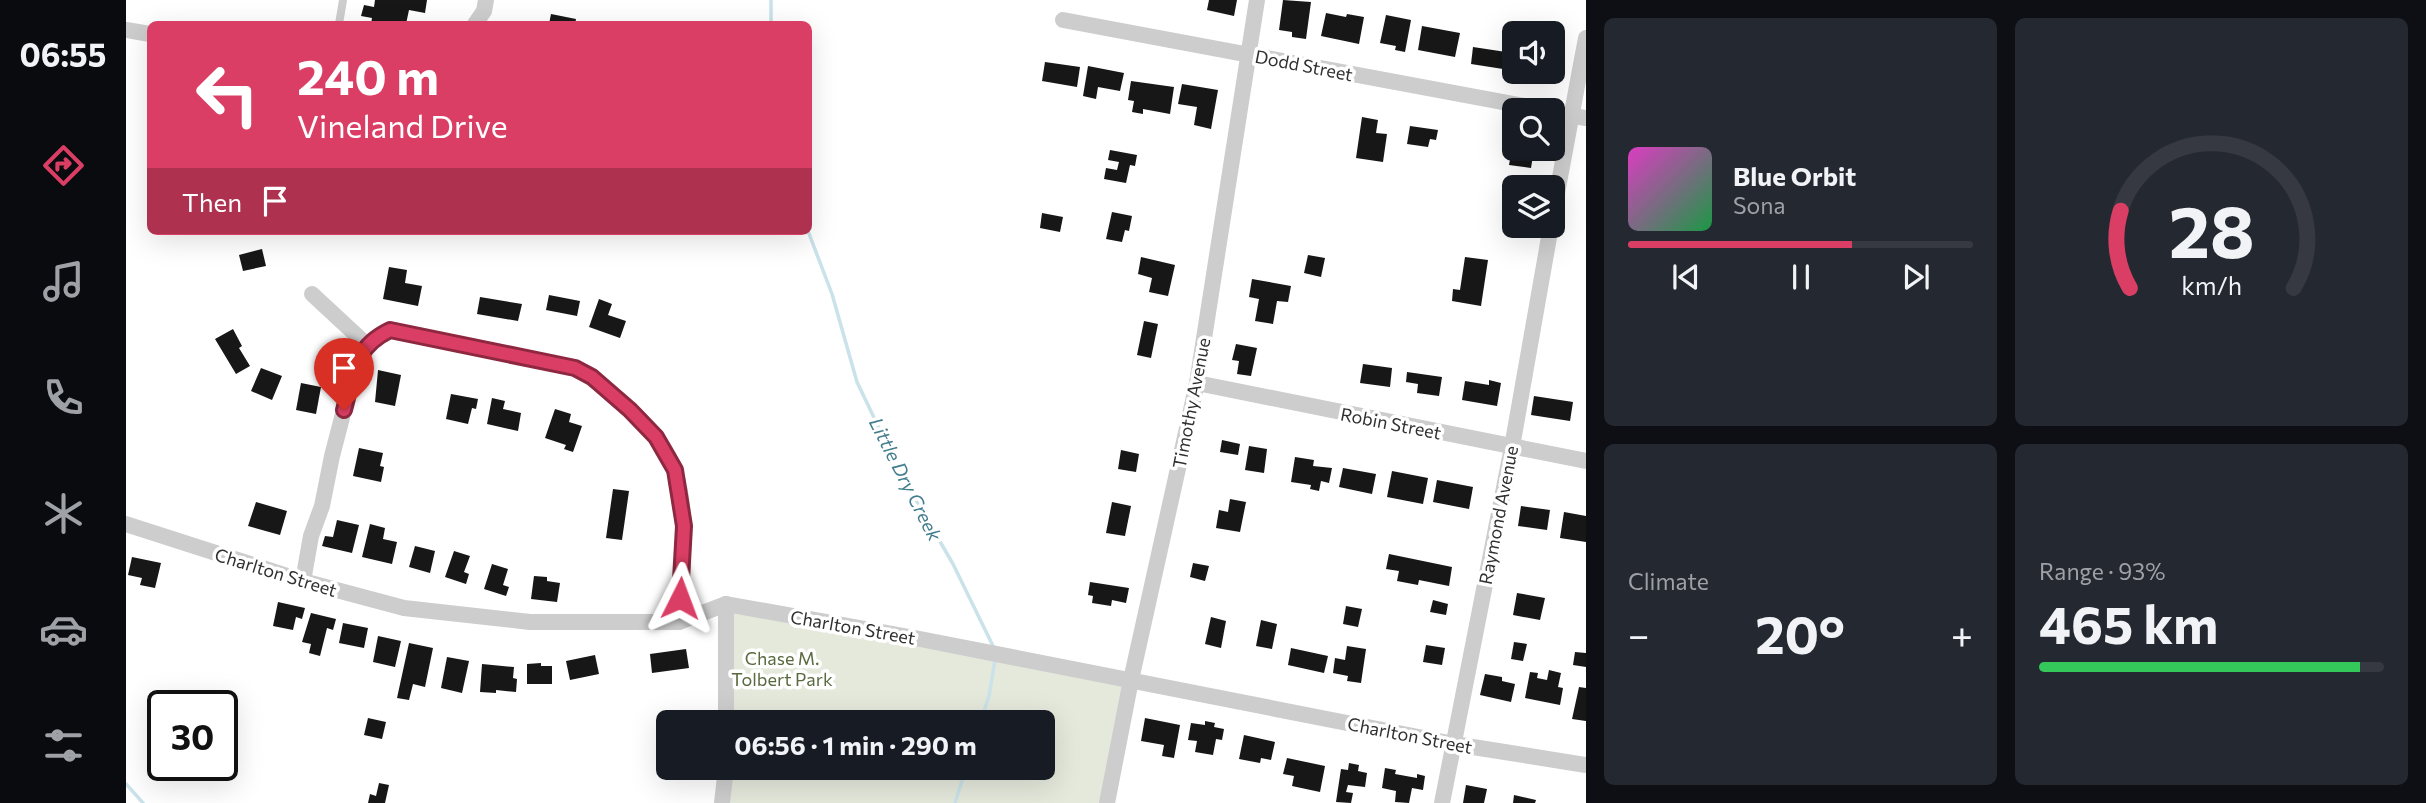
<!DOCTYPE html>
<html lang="en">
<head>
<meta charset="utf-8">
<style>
  :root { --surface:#171b24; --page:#242831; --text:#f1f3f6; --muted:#9ea1a6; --line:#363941; --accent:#db3e64 }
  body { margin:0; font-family:Commissioner,sans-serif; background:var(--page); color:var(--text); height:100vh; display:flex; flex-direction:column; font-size:26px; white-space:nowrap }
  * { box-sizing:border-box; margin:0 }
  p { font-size:23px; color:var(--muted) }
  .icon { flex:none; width:38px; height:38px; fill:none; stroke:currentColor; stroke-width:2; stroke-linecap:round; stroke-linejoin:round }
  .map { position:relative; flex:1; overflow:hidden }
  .side { display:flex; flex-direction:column; gap:18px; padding:18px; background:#0d0f14; width:840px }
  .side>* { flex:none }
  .top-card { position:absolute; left:21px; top:21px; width:665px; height:214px; border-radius:10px; box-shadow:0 7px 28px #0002; background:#db3e64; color:#fff; overflow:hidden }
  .fabs { position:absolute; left:1376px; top:21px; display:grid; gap:14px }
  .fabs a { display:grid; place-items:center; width:63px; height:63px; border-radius:10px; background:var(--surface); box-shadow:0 7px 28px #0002; font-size:35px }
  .speed { position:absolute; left:21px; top:690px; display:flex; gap:14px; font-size:35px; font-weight:700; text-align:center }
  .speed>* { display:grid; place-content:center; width:91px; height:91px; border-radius:50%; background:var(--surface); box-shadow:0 7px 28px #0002; line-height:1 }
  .speed .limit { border:4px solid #111; border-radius:10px; background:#fff; color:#111 }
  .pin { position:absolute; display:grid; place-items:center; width:60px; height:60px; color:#fff; margin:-72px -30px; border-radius:50% 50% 50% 0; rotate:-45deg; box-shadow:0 0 7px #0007 }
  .pin .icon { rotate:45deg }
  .me { position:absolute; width:77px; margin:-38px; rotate:3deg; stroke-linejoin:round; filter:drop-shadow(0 0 5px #0008) }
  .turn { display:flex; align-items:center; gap:24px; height:147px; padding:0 35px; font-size:32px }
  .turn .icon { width:91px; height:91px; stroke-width:2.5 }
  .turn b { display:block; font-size:49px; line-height:60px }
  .then { display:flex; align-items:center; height:66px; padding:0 35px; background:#0003; gap:14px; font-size:26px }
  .big { font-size:52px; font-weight:700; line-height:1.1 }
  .side .widget { flex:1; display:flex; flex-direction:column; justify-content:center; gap:10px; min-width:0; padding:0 24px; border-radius:10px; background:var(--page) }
  .side .dial { align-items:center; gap:0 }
  .dial svg { height:182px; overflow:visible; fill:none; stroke:var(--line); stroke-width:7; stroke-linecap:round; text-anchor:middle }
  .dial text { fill:var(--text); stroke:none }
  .song { display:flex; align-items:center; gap:21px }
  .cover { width:84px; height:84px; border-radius:10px; background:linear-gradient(135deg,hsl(310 70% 55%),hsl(140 70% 35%)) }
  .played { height:7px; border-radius:4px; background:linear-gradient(90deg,var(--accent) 65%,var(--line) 65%) }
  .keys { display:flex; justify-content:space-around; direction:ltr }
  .heat { display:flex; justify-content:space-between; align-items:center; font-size:38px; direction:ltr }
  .charge { height:10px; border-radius:5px; background:linear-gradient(90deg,#34c759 93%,var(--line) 0) }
  .side .tiles { flex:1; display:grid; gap:18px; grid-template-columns:repeat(2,1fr) }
  .trip { position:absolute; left:530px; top:710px; width:399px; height:70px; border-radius:10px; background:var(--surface); box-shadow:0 7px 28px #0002; font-weight:700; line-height:70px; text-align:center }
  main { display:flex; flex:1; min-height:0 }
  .dock { display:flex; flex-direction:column; width:126px; justify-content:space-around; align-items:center; background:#090b0e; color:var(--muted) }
  .dock .icon { width:49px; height:49px }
  .dock .current { color:var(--accent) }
  .dock b { font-size:32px; color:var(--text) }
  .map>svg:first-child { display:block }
  .green { fill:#e5e9dc }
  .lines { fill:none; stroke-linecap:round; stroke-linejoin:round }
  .stream { stroke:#cae2e9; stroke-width:3.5 }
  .building { fill:#171717 }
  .lane { stroke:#cdcdcd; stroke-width:8 }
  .street { stroke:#cdcdcd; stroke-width:16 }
  .route-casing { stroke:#8e2841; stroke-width:18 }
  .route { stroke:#db3e64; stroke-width:12 }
  .labels { text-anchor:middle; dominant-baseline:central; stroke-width:7; stroke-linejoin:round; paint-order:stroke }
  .street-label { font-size:18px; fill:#303030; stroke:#fff }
  .park-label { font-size:18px; fill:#5a6a40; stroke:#fff }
  .water-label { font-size:19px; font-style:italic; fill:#427d8e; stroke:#fff }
</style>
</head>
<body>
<main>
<nav class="dock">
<b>06:55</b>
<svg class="icon current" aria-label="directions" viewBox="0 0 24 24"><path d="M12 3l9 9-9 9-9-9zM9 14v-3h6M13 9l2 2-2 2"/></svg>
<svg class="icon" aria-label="music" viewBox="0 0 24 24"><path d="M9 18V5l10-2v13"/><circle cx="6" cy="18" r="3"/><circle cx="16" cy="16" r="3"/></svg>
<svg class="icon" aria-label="phone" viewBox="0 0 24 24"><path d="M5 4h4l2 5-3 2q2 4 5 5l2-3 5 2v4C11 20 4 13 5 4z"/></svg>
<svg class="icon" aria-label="climate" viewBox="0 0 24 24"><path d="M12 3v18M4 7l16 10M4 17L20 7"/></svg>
<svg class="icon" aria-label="car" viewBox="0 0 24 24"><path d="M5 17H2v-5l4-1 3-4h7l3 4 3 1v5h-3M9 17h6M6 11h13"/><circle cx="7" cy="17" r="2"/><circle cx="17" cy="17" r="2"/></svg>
<svg class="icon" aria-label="filters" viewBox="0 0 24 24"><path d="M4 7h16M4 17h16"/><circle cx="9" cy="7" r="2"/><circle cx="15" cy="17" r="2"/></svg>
</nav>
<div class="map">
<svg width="1460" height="803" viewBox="0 0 1460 803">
  <rect width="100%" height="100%" fill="#fff"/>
  <polygon class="green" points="600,604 1005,680 981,803 596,803 600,768 917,768 917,723 600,723"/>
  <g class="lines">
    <g class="stream">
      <polyline points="645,24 645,0"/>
      <polyline points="682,231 706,294 731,382 775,474 827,564 867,646"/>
      <polyline points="854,723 863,696 869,660"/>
      <polyline points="0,784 17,803"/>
      <polyline points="829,803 840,768"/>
    </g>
  </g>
  <g class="building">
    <polygon points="249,0 301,0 299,13 283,10 280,24 245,24 246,18 235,16 238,5 248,7"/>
    <polygon points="1083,0 1111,0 1108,16 1081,10"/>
    <polygon points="1157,0 1185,2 1180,39 1166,37 1166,32 1153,30"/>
    <polygon points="1200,13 1220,17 1221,14 1238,17 1233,44 1195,36"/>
    <polygon points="425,14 450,19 449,24 423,24"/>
    <polygon points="1260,15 1285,20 1279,52 1269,50 1270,46 1254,43"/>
    <polygon points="1296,26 1334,33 1329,57 1292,50"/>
    <polygon points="1347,47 1380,52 1377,69 1345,64"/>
    <polygon points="919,62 954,67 951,87 916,81"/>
    <polygon points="962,66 998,73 994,91 972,87 970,99 957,96"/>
    <polygon points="1005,81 1048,87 1044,114 1017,109 1017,114 1006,112 1008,101 1002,100"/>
    <polygon points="1056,84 1092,90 1085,129 1068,125 1071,107 1052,104"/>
    <polygon points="1236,117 1252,120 1250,133 1261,134 1257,162 1230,158"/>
    <polygon points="1284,126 1312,130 1310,140 1304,139 1302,147 1281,144"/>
    <polygon points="1386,149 1408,149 1405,168 1383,165"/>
    <polygon points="984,150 1011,155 1009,166 1004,165 1000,183 978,179 980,168 991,170 993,162 982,160"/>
    <polygon points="986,212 1006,216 1003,231 999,230 996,242 980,239"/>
    <polygon points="916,213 937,217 934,232 914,228"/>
    <polygon points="136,249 140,266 117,271 113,255"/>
    <polygon points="1182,255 1199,258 1195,277 1178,273"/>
    <polygon points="1015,257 1049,265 1042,296 1023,292 1026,278 1012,274"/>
    <polygon points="1339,257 1362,260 1355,306 1326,301 1327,289 1334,290"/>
    <polygon points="263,267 281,270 279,283 296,286 292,306 257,299"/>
    <polygon points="1126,279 1165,286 1162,302 1151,301 1147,324 1129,321 1133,299 1123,297"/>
    <polygon points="423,295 454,301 451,316 420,310"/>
    <polygon points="354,297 396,304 392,321 351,314"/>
    <polygon points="473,299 486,304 482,315 500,321 494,338 463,327"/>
    <polygon points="1018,321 1032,324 1025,358 1011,355"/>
    <polygon points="107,329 116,346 113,348 124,366 110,374 89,339"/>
    <polygon points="1110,344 1131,348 1125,376 1111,374 1113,361 1106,360"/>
    <polygon points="1237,364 1266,368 1264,387 1234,383"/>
    <polygon points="135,368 156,376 146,400 125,391"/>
    <polygon points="252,370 275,375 269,406 249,402"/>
    <polygon points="1281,372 1316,377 1313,396 1291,393 1292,384 1280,382"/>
    <polygon points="1363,380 1375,383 1371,406 1336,400 1339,381 1363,385"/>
    <polygon points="175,383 195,387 190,414 170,410"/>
    <polygon points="325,394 352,399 350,409 346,408 342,424 320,419"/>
    <polygon points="1408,396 1447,402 1444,421 1405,415"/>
    <polygon points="366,398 379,401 377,409 395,413 392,431 361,424"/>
    <polygon points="429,409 445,414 443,422 456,426 447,452 438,449 440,445 419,438"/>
    <polygon points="1096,440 1114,444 1112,455 1094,452"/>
    <polygon points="1123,446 1141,449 1138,473 1119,470"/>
    <polygon points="233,448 257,453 254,466 258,467 255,482 227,476"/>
    <polygon points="995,450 1013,454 1010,472 992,469"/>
    <polygon points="1169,457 1188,460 1187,466 1206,468 1203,483 1195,481 1193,491 1184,489 1185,485 1165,482"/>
    <polygon points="1217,468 1250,474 1246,494 1213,487"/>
    <polygon points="1266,471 1302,478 1297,504 1261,497"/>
    <polygon points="1311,480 1347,487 1343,509 1307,502"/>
    <polygon points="487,489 503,491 496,540 480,538"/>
    <polygon points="1104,499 1120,502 1114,532 1090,528 1093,510 1102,512"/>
    <polygon points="130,502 161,511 154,535 122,526"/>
    <polygon points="986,502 1005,506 999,536 980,533"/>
    <polygon points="1395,506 1424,510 1421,530 1392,526"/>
    <polygon points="1438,512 1460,516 1460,542 1434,538"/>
    <polygon points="211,520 233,525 226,553 196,546 199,536 207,537"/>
    <polygon points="244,524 259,528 257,539 271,542 266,564 236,557"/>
    <polygon points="289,546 309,551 304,573 283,567"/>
    <polygon points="328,551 344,556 338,572 343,574 340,584 319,577"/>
    <polygon points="1263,554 1326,567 1323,586 1293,580 1292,585 1271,581 1273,571 1260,569"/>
    <polygon points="6,557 35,563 29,588 14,585 16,578 2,575"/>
    <polygon points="1067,563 1083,566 1079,581 1064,577"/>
    <polygon points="366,564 382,569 377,585 383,587 380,596 358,589"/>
    <polygon points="408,576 421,577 421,581 434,583 431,602 405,599"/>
    <polygon points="964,582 1003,588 1000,603 986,600 985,606 966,603 967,596 962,595"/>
    <polygon points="1391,593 1419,598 1414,620 1387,615"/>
    <polygon points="1307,600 1322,604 1320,615 1304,612"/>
    <polygon points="152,602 179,608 176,619 170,617 167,630 147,626"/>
    <polygon points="1220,606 1236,609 1232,627 1217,624"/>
    <polygon points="185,613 210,619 207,630 201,628 194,656 183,653 185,644 176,642"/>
    <polygon points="1085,617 1100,621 1095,648 1079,644"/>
    <polygon points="1135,620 1151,624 1146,649 1130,646"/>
    <polygon points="217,623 242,628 238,648 213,643"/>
    <polygon points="252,636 275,641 269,667 247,662"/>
    <polygon points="1388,642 1401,644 1397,661 1385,659"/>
    <polygon points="283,643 307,648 299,687 287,684 283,700 271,698"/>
    <polygon points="1300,645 1319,648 1316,665 1297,662"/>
    <polygon points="1221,646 1240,649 1235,683 1221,681 1222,676 1207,673 1209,658 1219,660"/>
    <polygon points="1165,648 1202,656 1198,673 1162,665"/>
    <polygon points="560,649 563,668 526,673 524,654"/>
    <polygon points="1449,652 1460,653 1460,667 1447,665"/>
    <polygon points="469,655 473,674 444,680 440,661"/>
    <polygon points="321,657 343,661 336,693 315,688"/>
    <polygon points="415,663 415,666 426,666 426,684 401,684 401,664"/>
    <polygon points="356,664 388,667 387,678 391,679 390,692 370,690 370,693 354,692"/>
    <polygon points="1423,670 1435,673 1432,687 1437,688 1434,705 1399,698 1404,672 1412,673 1411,678 1421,680"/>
    <polygon points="1359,674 1376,677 1376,681 1389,684 1385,702 1354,695"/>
    <polygon points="1453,687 1460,688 1460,721 1446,719"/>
    <polygon points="242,718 260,722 256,739 238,735"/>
    <polygon points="1019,718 1054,725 1048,758 1036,756 1038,745 1015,741"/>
    <polygon points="1079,721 1089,723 1088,727 1098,729 1096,740 1090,739 1087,755 1069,752 1071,741 1062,740 1065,723 1079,725"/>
    <polygon points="1118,735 1149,742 1145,760 1135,758 1134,763 1113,759"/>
    <polygon points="1161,758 1199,766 1194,792 1166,786 1168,776 1157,774"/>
    <polygon points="1223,763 1233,765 1232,771 1241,773 1239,787 1222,785 1220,792 1227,793 1225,803 1210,802 1215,769 1222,770"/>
    <polygon points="1259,768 1270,770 1269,774 1291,778 1291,774 1299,776 1297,790 1286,788 1283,803 1269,802 1270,791 1256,788"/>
    <polygon points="253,783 263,785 259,803 242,803 244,794 250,796"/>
    <polygon points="1340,785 1361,789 1358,803 1337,803"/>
    <polygon points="1388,795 1410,800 1409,803 1387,803"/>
  </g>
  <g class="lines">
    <polyline class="lane" points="213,24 217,0"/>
    <g class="street">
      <polyline points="937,20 1419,110"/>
      <polyline points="349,24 358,11 360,0"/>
      <polyline points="0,30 24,34"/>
      <polyline points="1426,112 1460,118"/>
      <polyline points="1426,220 1460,38"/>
      <polyline points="186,294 241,345"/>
      <polyline points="1071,383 1460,461"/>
      <polyline points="0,524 177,581 278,608 404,622 553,622 600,604 789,638 1328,744 1460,765"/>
      <path d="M177 581 185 536 196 506 206 456 230 364C237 346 247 338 264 330L449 368C484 388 536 432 549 471 564 518 555 574 553 622"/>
      <polyline points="600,604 600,723"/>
      <polyline points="596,803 600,768"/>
      <polyline points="981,803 1005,680 1071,383 1131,0"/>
      <polyline points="1316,803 1386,447 1425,226"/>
    </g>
  </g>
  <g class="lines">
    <g class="route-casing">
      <path id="route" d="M218 410C228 373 227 348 264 330L449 368 466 377 504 410 530 437 549 470 558 526 554 598"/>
    </g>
    <use href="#route" class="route"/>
  </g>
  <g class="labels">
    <g class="street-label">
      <text transform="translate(1178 65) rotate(11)">Dodd Street</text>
      <text transform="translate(1065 403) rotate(-79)">Timothy Avenue</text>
      <text transform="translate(1265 423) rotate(11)">Robin Street</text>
      <text transform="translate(1372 515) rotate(-79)">Raymond Avenue</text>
      <text transform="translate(150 572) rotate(17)">Charlton Street</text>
      <text transform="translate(727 627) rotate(10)">Charlton Street</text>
      <text transform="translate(1284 735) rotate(11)">Charlton Street</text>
    </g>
    <g class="park-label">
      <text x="656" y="658">Chase M.<tspan x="656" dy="21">Tolbert Park</tspan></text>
    </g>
    <g class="water-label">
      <text transform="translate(780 479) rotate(63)">Little Dry Creek</text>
    </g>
  </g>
</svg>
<div class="fabs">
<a><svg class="icon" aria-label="sound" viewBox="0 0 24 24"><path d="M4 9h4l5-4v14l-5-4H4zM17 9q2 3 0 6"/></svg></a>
<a><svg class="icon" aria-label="search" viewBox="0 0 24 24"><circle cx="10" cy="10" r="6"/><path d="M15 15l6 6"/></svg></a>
<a><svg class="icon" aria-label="layers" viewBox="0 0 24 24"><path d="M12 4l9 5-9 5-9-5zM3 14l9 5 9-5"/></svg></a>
</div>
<div class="speed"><div class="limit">30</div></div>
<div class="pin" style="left:218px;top:410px;background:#d93025"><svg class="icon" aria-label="arrive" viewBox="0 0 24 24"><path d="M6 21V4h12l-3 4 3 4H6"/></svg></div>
<svg class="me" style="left:554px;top:598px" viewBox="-20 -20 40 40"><path d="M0-17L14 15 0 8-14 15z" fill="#db3e64" stroke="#fff" stroke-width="4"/></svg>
<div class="trip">06:56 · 1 min · 290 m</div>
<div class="top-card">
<div class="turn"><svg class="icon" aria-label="left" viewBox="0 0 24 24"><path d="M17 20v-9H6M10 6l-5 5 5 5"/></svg><div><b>240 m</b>Vineland Drive</div></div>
<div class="then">Then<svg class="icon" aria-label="arrive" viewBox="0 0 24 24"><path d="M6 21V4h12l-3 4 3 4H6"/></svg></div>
</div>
</div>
<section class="side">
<div class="tiles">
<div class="widget">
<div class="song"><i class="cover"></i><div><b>Blue Orbit</b><p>Sona</p></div></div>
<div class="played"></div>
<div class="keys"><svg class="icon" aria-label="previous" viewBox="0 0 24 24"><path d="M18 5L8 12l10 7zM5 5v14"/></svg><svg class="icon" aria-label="pause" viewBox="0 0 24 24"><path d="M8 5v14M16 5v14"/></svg><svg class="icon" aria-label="next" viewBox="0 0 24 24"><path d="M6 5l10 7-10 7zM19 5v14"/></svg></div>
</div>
<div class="widget dial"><svg viewBox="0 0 100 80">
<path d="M14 69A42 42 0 1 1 86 69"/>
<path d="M14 69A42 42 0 0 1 10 35" stroke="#db3e64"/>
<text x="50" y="56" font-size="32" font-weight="700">28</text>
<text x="50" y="72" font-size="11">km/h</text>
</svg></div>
<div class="widget"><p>Climate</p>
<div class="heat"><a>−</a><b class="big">20°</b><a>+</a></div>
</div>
<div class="widget"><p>Range · 93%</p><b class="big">465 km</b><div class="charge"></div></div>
</div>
</section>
</main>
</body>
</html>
